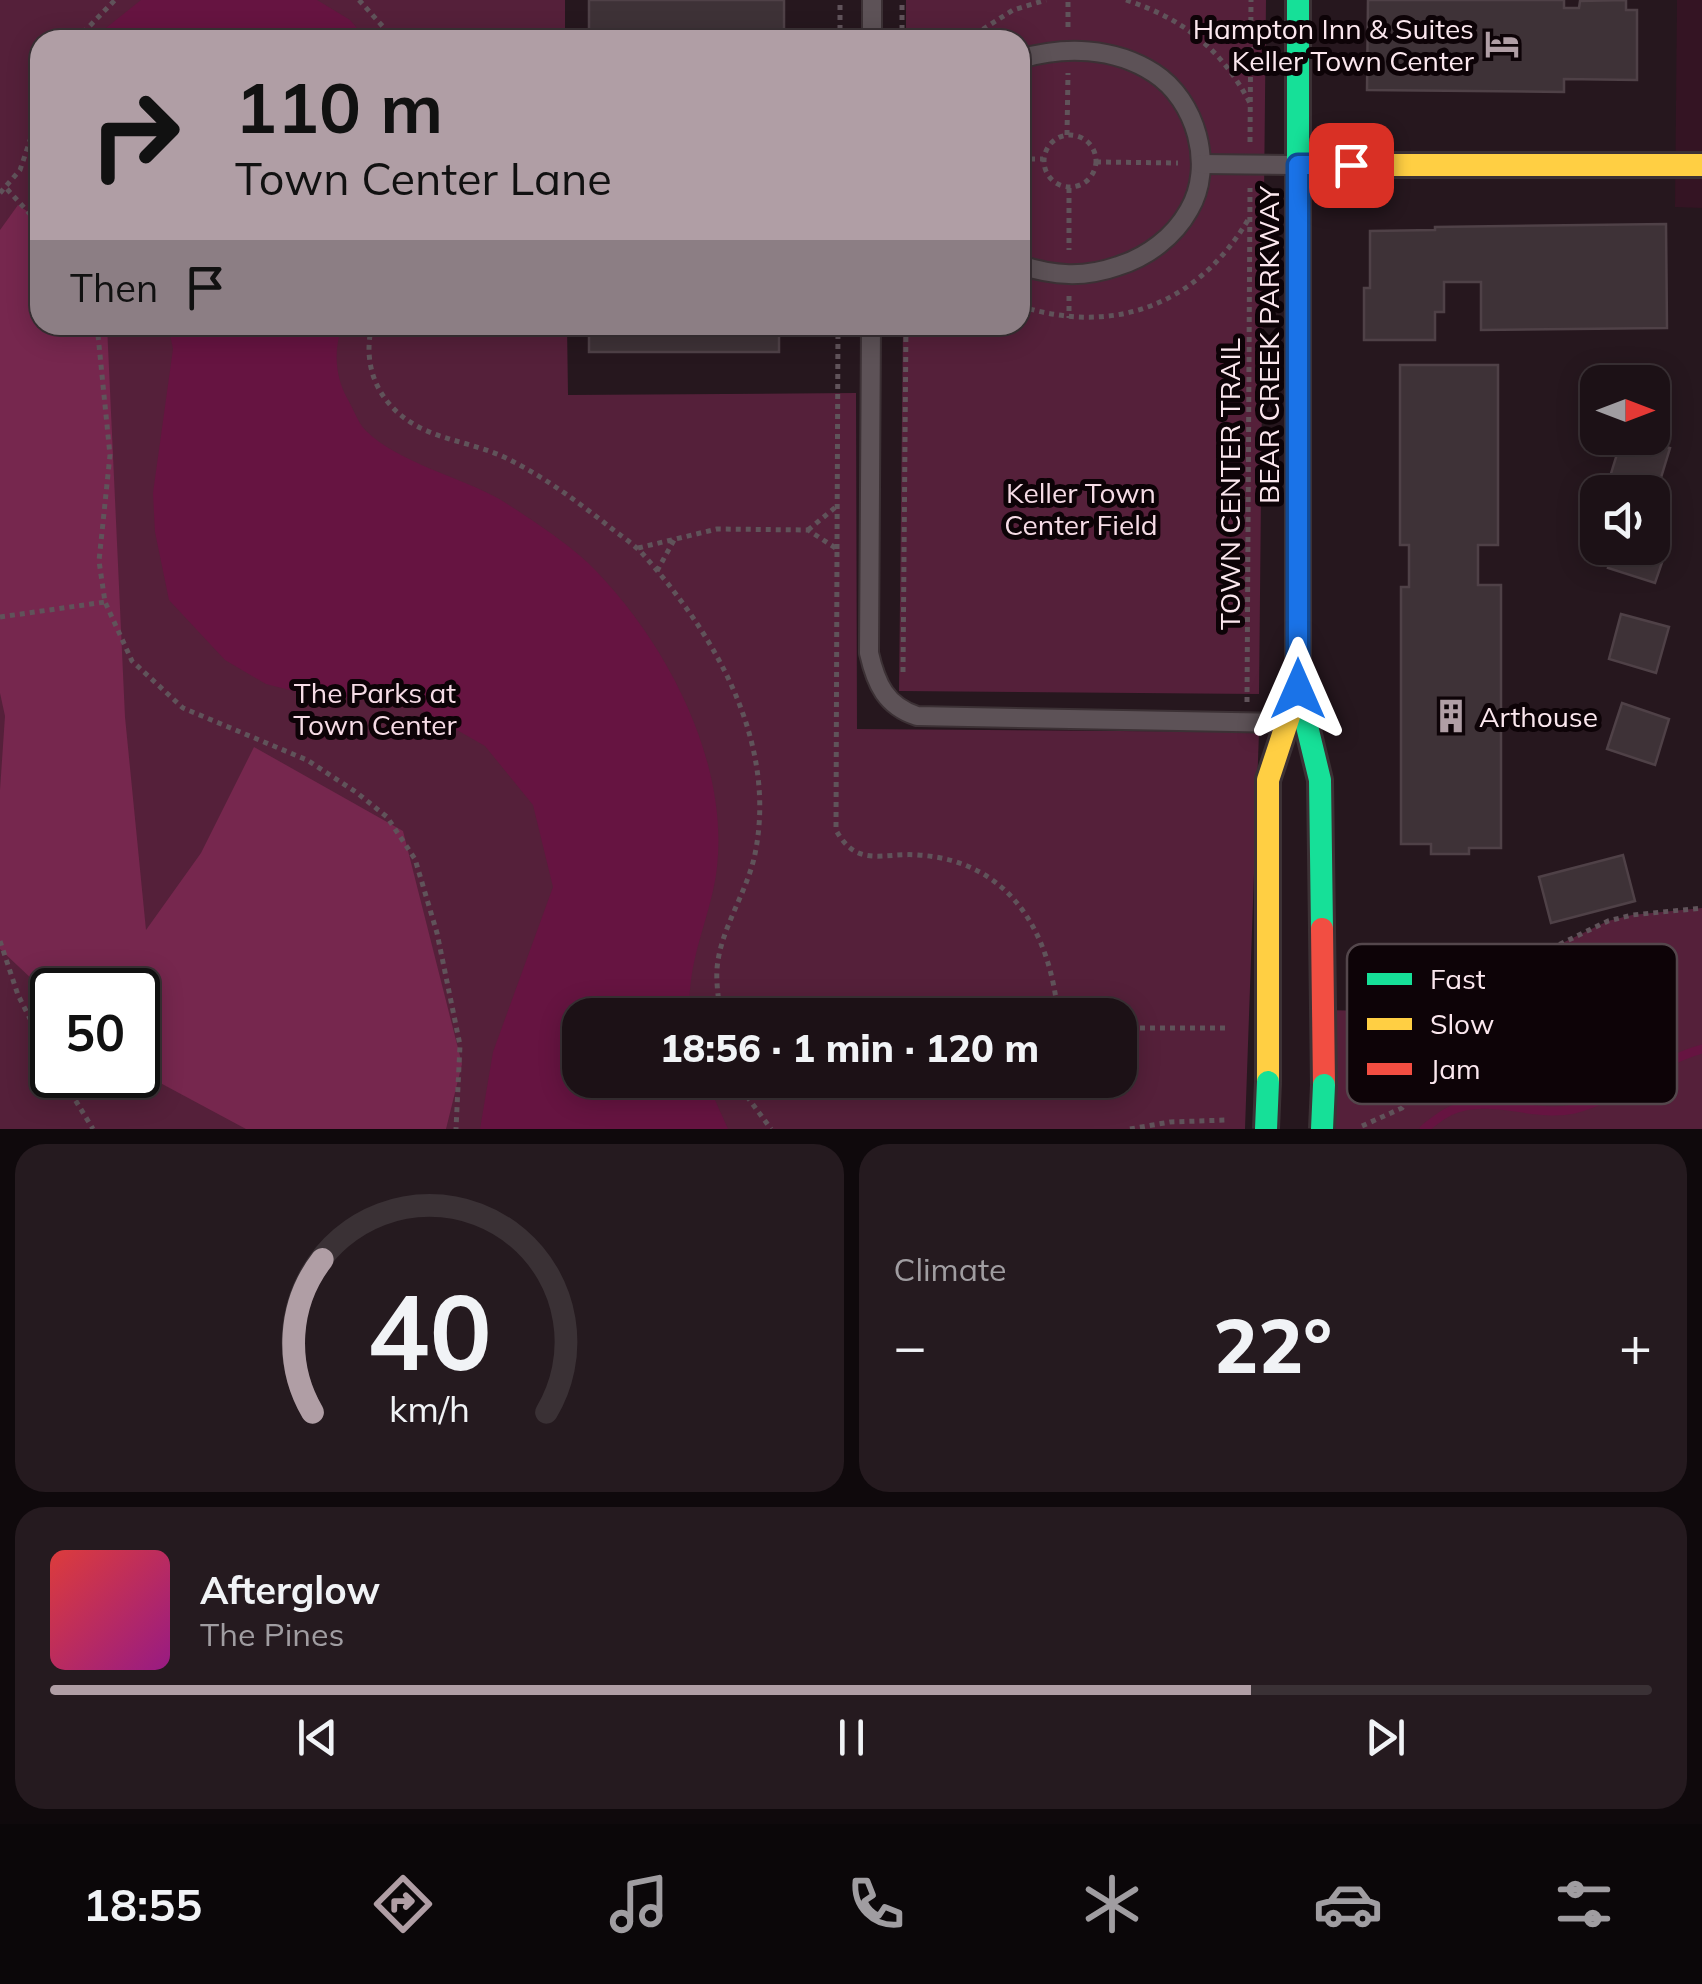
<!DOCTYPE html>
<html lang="en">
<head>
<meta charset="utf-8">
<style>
  :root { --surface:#1c1116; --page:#251a1f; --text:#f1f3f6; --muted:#a09da1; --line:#3a3135; --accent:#b09ea5 }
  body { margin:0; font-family:Mulish,sans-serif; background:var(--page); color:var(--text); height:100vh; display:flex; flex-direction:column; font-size:38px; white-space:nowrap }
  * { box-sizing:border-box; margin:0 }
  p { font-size:32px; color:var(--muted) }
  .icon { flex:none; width:55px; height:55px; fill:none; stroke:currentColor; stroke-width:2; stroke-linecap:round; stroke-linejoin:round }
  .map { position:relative; height:1129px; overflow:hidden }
  .side { display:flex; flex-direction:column; gap:15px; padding:15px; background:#0f090c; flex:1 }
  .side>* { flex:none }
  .banner { position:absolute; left:30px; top:30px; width:1000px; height:305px; border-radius:30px; box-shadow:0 5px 25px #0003,0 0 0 2px var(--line); background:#b09ea5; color:#111; overflow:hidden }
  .needle { width:65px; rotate:90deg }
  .buttons { position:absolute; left:1580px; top:365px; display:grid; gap:20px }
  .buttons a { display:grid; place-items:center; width:90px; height:90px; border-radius:20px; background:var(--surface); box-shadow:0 5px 25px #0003,0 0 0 2px var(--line); font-size:50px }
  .speed { position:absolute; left:30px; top:968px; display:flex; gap:20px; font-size:50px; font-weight:700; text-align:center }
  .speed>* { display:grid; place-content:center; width:130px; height:130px; border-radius:50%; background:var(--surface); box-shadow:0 5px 25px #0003,0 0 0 2px var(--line); line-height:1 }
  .speed .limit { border:5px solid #111; border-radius:15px; background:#fff; color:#111 }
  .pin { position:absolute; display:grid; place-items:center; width:85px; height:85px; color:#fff; margin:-42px; border-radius:20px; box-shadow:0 5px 15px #0006 }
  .me { position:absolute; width:110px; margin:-55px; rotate:0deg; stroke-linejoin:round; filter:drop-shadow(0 0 8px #0008) }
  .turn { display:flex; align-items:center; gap:35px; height:210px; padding:0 40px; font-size:45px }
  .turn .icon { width:130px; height:130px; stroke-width:2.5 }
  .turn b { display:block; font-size:70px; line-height:85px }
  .then { display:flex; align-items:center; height:95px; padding:0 40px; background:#0003; gap:20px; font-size:38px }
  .big { font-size:75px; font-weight:800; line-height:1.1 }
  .side .widget { flex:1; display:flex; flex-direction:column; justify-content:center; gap:15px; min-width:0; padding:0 35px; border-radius:30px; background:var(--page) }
  .side .dial { align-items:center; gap:0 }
  .dial svg { height:260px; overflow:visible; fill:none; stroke:var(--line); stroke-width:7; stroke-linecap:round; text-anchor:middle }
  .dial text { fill:var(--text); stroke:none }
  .song { display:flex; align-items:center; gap:30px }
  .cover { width:120px; height:120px; border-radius:15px; background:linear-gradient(135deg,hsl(0 70% 55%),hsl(310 70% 35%)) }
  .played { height:10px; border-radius:5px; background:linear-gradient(90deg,var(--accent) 75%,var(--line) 75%) }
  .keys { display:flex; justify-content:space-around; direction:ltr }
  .heat { display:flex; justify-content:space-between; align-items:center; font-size:55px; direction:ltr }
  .side .tiles { flex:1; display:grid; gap:15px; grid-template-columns:1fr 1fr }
  .widget:last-child { grid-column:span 2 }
  .trip { position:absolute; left:562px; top:998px; width:575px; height:100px; border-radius:30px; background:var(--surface); box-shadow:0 5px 25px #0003,0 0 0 2px var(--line); font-weight:800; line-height:100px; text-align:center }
  .dock { display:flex; height:160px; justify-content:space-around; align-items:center; background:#0b0709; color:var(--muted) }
  .dock .icon { width:70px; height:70px }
  .dock .on { color:var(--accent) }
  .dock b { font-size:45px; color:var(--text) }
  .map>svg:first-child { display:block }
  .built { fill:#341423 }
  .green { fill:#55203a; fill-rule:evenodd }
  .forest { fill:#76274e }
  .water { fill:#661441 }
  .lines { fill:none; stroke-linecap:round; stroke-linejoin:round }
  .stream { stroke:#661441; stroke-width:9 }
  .building { fill:#3e3237; stroke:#4f4147; stroke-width:2.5 }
  .lane-casing { stroke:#3c3135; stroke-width:22 }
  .fast-casing { stroke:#3c3135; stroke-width:28 }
  .slow-casing { stroke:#3c3135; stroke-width:28 }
  .jam-casing { stroke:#3c3135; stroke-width:28 }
  .path { stroke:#60535a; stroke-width:5; stroke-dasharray:5 5; stroke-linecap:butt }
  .lane { stroke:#5d5257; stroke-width:18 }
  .fast { stroke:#16e098; stroke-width:22 }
  .slow { stroke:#ffcf43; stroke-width:22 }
  .jam { stroke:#f24e42; stroke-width:22 }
  .fast-bridge-casing { stroke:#3c3135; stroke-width:28; stroke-linecap:butt }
  .fast-bridge { stroke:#16e098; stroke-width:22 }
  .route-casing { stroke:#114b97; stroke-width:25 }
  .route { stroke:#1a73e8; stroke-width:18 }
  .labels { text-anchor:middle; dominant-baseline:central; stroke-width:10; stroke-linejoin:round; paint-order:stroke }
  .poi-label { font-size:28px; fill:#fbe7ee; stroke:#0d0307; text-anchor:end }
  .street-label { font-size:28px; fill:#fbe7ee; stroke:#0d0307 }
  .park-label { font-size:28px; fill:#f6dce6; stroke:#0d0307 }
  .key { fill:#0d0307; stroke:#54474c; stroke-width:2.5 }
  .key-label { font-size:28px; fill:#fbe7ee }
</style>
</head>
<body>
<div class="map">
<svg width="1702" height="1129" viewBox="0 0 1702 1129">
  <rect width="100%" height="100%" fill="#26171e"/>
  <polygon class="built" points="1677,0 1702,0 1702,208 1675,207"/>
  <g class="green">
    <path d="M0 0H565V40H40V325H567L568 395 856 393 857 729 1259 732 1245 1129H0ZM52 990H138V1075H52ZM580 1015H1120V1080H580Z"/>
    <polygon points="906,0 1266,0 1259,694 899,691 903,325 1020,325 1020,40 906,40"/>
    <polygon points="1702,908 1702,1129 1322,1129 1323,1010 1370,1011 1382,1008 1394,980 1402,973 1467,959 1525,961 1608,921 1632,915"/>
  </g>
  <polygon class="forest" points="18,205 40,220 40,325 107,325 125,717 146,930 201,853 254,747 403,831 462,1064 446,1129 246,1129 138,1071 138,990 52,990 52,998 0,949 0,790 5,716 0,693 0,230"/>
  <g class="water">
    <polygon points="141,0 317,0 350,20 367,40 91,40"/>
    <path d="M168 325H343C333 348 335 376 347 398 353 408 358 423 366 431 399 463 461 477 501 500 525 515 567 543 587 562 663 636 729 758 717 867 711 919 686 959 690 1015H580V1080H706L728 1129H480L493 1052 553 887 533 805 485 746 408 702 313 696 266 684 225 660 169 600 155 532 153 493 173 349Z"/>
  </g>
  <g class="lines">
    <path class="stream" d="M1424 1129C1432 1123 1441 1115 1450 1111 1489 1093 1534 1118 1574 1109 1620 1098 1656 1061 1702 1049"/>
  </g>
  <g class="building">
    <rect x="589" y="0" width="195" height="40"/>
    <polygon points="1368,0 1564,0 1564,8 1579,8 1580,1 1626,0 1626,10 1637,10 1637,80 1564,79 1564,92 1367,90"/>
    <polygon points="1666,224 1667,328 1481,330 1481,282 1444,282 1444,312 1435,312 1435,340 1364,340 1364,288 1370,288 1370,231 1435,230 1435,227"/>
    <rect x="589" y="325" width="190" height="27"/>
    <polygon points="1400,365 1498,365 1498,545 1478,545 1478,585 1501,585 1501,848 1469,848 1469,854 1431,854 1431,844 1401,844 1401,587 1409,587 1409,545 1400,545"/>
    <polygon points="1622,438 1637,438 1670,448 1656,494 1609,480"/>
    <polygon points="1652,533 1670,539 1655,583 1608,568 1615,548 1652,548"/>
    <polygon points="1621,614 1669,627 1656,673 1609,659"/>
    <polygon points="1622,703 1669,719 1655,765 1607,749"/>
    <polygon points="1623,855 1635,901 1551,923 1539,877"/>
  </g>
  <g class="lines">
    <g class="lane-casing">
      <g id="lane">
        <polyline points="872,0 872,40"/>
        <path d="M1020 59C1064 46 1114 47 1154 73 1196 100 1215 166 1189 210 1174 237 1147 257 1118 266 1084 278 1054 276 1020 265"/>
        <polyline points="1201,164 1293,165"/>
        <path d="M871 325 869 653C876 684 886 706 917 716L1283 723"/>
      </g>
    </g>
    <g class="fast-casing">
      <polyline id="fast" points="1298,0 1298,689 1320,780 1322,929"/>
    </g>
    <g class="slow-casing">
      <g id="slow">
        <polyline points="1298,165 1702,165"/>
        <polyline points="1268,1082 1268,780 1298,689"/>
      </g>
    </g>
    <g class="jam-casing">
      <polyline id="jam" points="1322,929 1324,1085"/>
    </g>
    <g class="path">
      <polyline points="359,0 395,40"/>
      <path d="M1126 0C1184 19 1222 50 1250 103"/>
      <polyline points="1068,27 1068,0"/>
      <polyline points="76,40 115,0"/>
      <polyline points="840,40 840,0"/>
      <polyline points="902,40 902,0"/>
      <polyline points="966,40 1013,10 1046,0"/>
      <circle cx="1070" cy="161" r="26"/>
      <polyline points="1067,135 1068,73"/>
      <polyline points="1250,142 1251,0"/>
      <polyline points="1020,159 1043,159"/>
      <polyline points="1096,162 1178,163"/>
      <polyline points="1069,188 1069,250"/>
      <polyline points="7,189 40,225"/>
      <polyline points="0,193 20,170 40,111"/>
      <polyline points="1069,296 1069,318"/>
      <path d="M1020 306C1114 336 1197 305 1248 220"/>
      <polyline points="97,325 110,455 99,561 105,602 132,661 183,708 307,760 356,792 387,817 415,859 437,933 460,1045 456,1129"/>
      <path d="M372 325C360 374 385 415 432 433 455 442 480 446 504 457 543 476 577 501 611 528 621 536 632 543 641 552 714 633 778 741 755 854 747 893 720 929 717 969 716 984 719 1000 720 1015"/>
      <polyline points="808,530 837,506"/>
      <path d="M638 548 717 529 808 530 837 549 836 830C857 869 884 852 918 855 1010 861 1050 932 1058 1015"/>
      <polyline points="837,549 838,325"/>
      <polyline points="657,571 674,540"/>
      <polyline points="0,617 105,602"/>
      <polyline points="903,672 906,325"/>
      <polyline points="1247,702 1250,188"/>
      <polyline points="0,941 18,995 52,1062"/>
      <path d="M1364 1011 1382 1008C1387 999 1388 988 1395 980 1415 954 1494 961 1524 961"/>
      <polyline points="1120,1028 1226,1028"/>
      <polyline points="60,1075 93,1129"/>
      <polyline points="735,1080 771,1129"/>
      <polyline points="1362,1126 1402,1108 1445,1052 1475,1030 1512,1017 1525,1000 1528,979 1525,961 1608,921 1632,915 1702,908"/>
      <polyline points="1130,1129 1170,1122 1226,1120"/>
    </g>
    <use href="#lane" class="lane"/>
    <use href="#fast" class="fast"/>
    <use href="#slow" class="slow"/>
    <use href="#jam" class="jam"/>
    <g class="fast-bridge-casing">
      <g id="fast-bridge">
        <polyline points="1266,1129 1268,1082"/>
        <polyline points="1322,1129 1324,1085"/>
      </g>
    </g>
    <use href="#fast-bridge" class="fast-bridge"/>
  </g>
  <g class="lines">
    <g class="route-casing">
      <polyline id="route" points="1298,689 1298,165 1351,165"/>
    </g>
    <use href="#route" class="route"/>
  </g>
  <defs>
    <g id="hotel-bare" transform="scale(2.7)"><path d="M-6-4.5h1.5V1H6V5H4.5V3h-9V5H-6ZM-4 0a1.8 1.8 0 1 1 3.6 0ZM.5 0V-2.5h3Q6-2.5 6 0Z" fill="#b09ea5" stroke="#0d0307" stroke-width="2.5" paint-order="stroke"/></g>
    <g id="building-bare" transform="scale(2.7)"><path d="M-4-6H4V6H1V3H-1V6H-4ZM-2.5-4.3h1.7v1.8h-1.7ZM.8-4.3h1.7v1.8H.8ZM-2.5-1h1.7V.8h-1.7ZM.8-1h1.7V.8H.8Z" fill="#b09ea5" stroke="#0d0307" stroke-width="2.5" paint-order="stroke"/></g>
  </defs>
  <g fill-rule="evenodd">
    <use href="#hotel-bare" x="1502" y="44"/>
    <use href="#building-bare" x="1451" y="716"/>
  </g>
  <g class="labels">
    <g class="poi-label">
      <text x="1474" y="28">Hampton Inn &amp; Suites<tspan x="1474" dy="32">Keller Town Center</tspan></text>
      <text x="1479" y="716" text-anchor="start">Arthouse</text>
    </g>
    <g class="street-label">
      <text transform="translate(1268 345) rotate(-90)">BEAR CREEK PARKWAY</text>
      <text transform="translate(1229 484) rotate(-90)">TOWN CENTER TRAIL</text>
    </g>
    <g class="park-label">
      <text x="1081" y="492">Keller Town<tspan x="1081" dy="32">Center Field</tspan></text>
      <text x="375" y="692">The Parks at<tspan x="375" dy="32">Town Center</tspan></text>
    </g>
  </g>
  <rect x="1347" y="944" width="330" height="160" rx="15" class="key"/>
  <rect x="1367" y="973" width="45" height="12" fill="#16e098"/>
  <rect x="1367" y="1018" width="45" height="12" fill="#ffcf43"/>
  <rect x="1367" y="1063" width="45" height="12" fill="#f24e42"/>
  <g class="key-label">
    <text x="1430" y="989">Fast</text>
    <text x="1430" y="1034">Slow</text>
    <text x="1430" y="1079">Jam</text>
  </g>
</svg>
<div class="buttons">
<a><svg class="needle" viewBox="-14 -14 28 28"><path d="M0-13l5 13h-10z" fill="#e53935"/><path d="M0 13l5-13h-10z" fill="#a09da1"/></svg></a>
<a><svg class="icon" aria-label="sound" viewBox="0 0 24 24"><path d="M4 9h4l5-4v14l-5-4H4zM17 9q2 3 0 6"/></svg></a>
</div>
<div class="speed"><div class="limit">50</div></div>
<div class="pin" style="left:1351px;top:165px;background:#d93025"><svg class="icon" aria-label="arrive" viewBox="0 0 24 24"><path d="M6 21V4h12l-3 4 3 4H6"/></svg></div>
<svg class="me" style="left:1298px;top:689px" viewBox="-20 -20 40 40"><path d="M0-17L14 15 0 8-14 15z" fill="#1a73e8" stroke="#fff" stroke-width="4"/></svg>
<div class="trip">18:56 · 1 min · 120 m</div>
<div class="banner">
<div class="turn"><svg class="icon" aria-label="right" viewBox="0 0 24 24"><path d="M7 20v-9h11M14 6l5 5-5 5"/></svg><div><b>110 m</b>Town Center Lane</div></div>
<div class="then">Then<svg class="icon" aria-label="arrive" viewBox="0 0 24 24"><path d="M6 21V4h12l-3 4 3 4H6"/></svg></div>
</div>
</div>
<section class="side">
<div class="tiles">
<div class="widget dial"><svg viewBox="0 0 100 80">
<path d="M14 69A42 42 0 1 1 86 69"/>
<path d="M14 69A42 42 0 0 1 17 22" stroke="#b09ea5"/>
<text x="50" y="56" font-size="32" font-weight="700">40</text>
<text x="50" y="72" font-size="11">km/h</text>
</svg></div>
<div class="widget"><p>Climate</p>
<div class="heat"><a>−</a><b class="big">22°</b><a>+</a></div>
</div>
<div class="widget">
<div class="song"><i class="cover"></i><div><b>Afterglow</b><p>The Pines</p></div></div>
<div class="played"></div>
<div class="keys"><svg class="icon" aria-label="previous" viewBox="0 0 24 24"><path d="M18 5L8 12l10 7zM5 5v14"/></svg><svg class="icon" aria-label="pause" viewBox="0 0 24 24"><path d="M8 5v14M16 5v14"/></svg><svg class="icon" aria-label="next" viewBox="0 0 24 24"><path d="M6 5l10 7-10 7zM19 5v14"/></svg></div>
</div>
</div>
</section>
<nav class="dock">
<b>18:55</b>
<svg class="icon on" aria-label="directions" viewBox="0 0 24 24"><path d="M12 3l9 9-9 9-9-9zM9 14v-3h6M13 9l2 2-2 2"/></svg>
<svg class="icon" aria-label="music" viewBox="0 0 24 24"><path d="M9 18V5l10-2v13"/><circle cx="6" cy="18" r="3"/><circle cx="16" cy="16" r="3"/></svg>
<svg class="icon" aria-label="phone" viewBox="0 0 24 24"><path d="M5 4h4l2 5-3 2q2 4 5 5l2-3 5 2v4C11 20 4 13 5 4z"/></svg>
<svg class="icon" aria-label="climate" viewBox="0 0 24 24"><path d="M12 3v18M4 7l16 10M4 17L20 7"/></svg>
<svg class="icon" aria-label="car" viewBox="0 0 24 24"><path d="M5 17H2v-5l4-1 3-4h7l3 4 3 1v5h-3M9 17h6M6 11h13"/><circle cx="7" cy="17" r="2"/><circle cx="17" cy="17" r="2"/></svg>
<svg class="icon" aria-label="filters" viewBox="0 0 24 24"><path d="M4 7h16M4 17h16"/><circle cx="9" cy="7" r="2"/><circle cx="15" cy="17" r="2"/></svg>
</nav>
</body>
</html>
